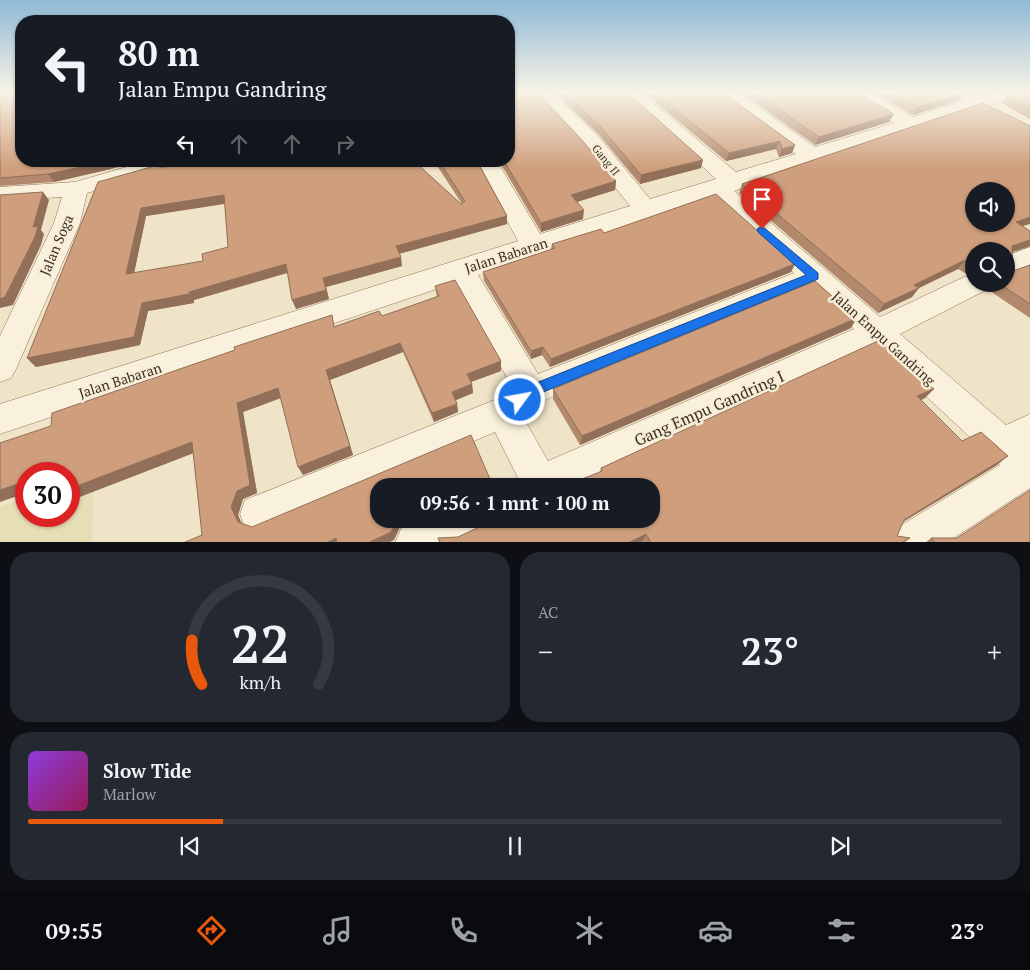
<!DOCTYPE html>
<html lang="id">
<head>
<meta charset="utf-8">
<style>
  :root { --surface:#171b24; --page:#242831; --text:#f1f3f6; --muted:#9ea1a6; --line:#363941; --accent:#ea580c }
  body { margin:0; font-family:"PT Serif",serif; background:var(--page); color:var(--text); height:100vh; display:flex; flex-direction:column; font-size:19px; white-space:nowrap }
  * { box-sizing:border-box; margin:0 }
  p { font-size:16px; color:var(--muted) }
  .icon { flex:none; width:28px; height:28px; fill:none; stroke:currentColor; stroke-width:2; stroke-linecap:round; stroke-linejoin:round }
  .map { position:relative; height:542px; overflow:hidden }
  .sheet { display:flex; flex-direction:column; gap:10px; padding:10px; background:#0d0f14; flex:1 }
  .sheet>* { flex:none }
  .banner { position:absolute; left:15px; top:15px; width:500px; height:152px; border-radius:20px; box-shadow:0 1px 4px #0004; background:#171b24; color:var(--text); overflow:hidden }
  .controls { position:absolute; left:965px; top:182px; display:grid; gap:10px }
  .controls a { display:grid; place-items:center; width:50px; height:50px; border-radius:50%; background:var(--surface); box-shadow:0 1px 4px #0004; font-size:25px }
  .speed { position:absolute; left:15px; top:462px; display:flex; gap:10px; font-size:25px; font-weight:700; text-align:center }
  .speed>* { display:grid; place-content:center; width:65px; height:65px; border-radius:50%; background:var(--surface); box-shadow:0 1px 4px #0004; line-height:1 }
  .speed .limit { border:8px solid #d22; background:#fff; color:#111 }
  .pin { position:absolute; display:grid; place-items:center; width:42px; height:42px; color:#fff; margin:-51px -21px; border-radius:50% 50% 50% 0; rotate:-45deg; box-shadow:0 0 5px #0007 }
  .pin .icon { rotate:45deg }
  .me { position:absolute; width:55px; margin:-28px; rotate:58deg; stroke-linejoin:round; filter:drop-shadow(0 0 4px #0008) }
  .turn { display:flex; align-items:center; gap:18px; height:105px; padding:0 20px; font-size:22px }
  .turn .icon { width:65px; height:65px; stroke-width:2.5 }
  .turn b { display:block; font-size:35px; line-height:42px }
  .lanes { display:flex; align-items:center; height:48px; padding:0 20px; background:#0003; justify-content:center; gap:25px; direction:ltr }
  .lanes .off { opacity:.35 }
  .big { font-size:38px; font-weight:800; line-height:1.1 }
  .sheet .card { flex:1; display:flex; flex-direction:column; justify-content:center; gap:8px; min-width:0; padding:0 18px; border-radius:20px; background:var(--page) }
  .sheet .dial { align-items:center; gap:0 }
  .dial svg { height:130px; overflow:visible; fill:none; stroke:var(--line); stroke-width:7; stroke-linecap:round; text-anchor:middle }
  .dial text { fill:var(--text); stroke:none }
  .song { display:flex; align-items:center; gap:15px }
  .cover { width:60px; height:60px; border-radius:8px; background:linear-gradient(135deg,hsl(270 70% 55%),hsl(330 70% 35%)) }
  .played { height:5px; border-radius:2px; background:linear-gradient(90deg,var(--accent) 20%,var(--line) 20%) }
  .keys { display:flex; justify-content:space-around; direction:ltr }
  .heat { display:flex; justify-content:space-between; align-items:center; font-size:28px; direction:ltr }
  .sheet .tiles { flex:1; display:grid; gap:10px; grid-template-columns:1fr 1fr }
  .card:last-child { grid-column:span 2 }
  .trip { position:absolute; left:370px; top:478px; width:290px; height:50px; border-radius:20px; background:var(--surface); box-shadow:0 1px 4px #0004; font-weight:800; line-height:50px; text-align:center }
  .tab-bar { display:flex; height:80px; justify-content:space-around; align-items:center; background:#090b0e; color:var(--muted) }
  .tab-bar .icon { width:35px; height:35px }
  .tab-bar .selected { color:var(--accent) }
  .tab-bar b { font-size:22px; color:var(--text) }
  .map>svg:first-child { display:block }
  .farmland { fill:#e6deb5 }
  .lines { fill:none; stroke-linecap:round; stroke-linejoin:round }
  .minor-casing { stroke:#8d765c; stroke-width:1 }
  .minor { fill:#faf1dc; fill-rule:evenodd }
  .wall { fill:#b2896c; fill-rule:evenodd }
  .shaded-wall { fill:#916f58 }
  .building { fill:#cf9f7d; stroke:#916f58; fill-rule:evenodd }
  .route { fill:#1a73e8; stroke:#114b97 }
  .labels { text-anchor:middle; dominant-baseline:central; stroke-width:5; stroke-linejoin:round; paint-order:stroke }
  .far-street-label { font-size:11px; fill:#3d2e20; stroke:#f7eed8 }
  .street-label { font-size:14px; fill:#3d2e20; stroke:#f7eed8 }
  .near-street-label { font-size:16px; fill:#3d2e20; stroke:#f7eed8 }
</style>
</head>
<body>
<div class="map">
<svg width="1030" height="543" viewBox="0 0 1030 543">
  <rect width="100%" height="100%" fill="#f0e4c8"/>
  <polygon class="farmland" points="94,472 92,542 0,543 0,507 26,497 26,516 69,516 69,481"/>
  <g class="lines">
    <g class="minor-casing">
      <g id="minor">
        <path d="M532 92H552L598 136 650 199 716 179 620 92H640L736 172 796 154 718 96 716 92H737L815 147 894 123 850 96 848 92H870L913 117 992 92H1020L1018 96 734 191 880 317 964 277 974 274V284H988L984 291 900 334 1006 425 1030 414V488L946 543H889L895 529 1000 465 873 347 574 486H514L518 478 495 432 259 533 245 528 240 514 245 500 497 399 512 387 455 283 0 434V404L518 241 475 161H497L540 234 630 206 582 146ZM712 198 794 273 538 374 478 275ZM810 289 854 329 548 461 527 424 526 416 543 401Z"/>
        <polygon points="147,161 183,161 180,166 87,193 80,223 16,369 11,378 0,382 0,336 54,223 62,197 0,201 0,187 75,182"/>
        <polygon points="1030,247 1030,268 1006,278 1006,256"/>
        <polygon points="422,519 484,519 479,533 459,543 395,543 401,529"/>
      </g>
    </g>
    <use href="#minor" class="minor"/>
  </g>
  <g class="wall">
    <polygon points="0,92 111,169 54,182 0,186"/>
    <polygon points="554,92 627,92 701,168 640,184 599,135"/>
    <polygon points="643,92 722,92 795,145 792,153 779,157 776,149 726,161"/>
    <polygon points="740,92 856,92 889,122 815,145"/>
    <polygon points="873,92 965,92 960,100 913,115"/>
    <polygon points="968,92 1004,92 983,93"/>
    <polygon points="1030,92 1030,119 1002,103 1007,95"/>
    <path d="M434 161H477L507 216V224L399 254 402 266 326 287 329 299 296 309 288 273 194 300V303L148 311 140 345 36 367 27 358 159 168 462 204ZM225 204 228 247 203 261 134 273 146 216Z"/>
    <polygon points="499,161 509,161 616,181 615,190 577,202 583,219 541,232"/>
    <polygon points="742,184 1023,226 1030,246 1012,252 1013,271 1030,265 1030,318 987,289 989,284 1006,284 974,251 974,273 967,274 958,269 918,288 912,297 878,313 739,193"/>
    <polygon points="604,233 795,264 791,272 550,367 542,355 531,359 484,281 483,272 551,249 552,244"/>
    <polygon points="435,286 501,361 501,371 471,382 472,384 473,393 456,400 457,404 458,412 434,422 403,352 330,380 353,455 303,475 281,398 243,412 257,493 243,499 238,515 242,524 252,527 379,519 419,519 400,527 394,540 202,535 193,453 69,501 69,474 51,426 335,326 382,316 437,297"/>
    <polygon points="851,328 580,445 553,399 553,389"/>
    <polygon points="925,398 921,400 962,441 997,465 903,522 897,536 910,538 904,543 643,543 643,541 640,543 440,543 438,538 458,537 479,527 651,519 600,472 601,468"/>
    <polygon points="931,538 1030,543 925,543"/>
  </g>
  <g class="shaded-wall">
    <polygon points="965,92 960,100 913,115 918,107"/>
    <polygon points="894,114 889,122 815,145 819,137"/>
    <polygon points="780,141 776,149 726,161 729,153"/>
    <polygon points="795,145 792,153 779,157 782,149"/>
    <polygon points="703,160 701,168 640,184 641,175"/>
    <polygon points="109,161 139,161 111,169 54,182 48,174"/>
    <polygon points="616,181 615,190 570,204 571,195"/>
    <polygon points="43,192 49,200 41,230 44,234 41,245 13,305 0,308 0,299 33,227"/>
    <polygon points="224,195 228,203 146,216 132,283 126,274 141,208"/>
    <polygon points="584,210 583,219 541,232 541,223"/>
    <polygon points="507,216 507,224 398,254 396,246"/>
    <polygon points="1030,217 1030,224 1009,230 1016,222"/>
    <polygon points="1030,240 1030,246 1006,254 1012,246"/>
    <polygon points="401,257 402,266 326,287 329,299 296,309 292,300 323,278"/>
    <polygon points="965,260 958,269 909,293 919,288 912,297 878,313 884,304 914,285"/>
    <polygon points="286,264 289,272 194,300 194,303 148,311 140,345 36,367 27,358 142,303 189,292"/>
    <polygon points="795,264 791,272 550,367 551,359"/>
    <polygon points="974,266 974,273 967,274"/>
    <polygon points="857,318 851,328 580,445 582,436"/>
    <polygon points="400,343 403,352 330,380 353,455 303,475 298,467 326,370"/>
    <polygon points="543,347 542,355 531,359 531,351"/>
    <polygon points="501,361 501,371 468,383 467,374"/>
    <polygon points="472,384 473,393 454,401 452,392"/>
    <polygon points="278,388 283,397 243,412 257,493 243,499 238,515 244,530 238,522 231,507 237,403"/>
    <polygon points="934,389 925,398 909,406 917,396"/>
    <polygon points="457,404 458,412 434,422 432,413"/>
    <polygon points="192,442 199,451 69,501 69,489"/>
    <polygon points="1008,456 997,465 894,527 904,520"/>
    <polygon points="26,481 26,493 0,502 0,490"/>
    <polygon points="400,519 419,519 400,527 394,540 388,543 368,543"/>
    <polygon points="646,534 643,541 640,543 628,543"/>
    <polygon points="336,538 339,543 326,543"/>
  </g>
  <g class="building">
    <polygon points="0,92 21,92 21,161 109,161 48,174 0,178"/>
    <polygon points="509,92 537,92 581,139 616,181 571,195 584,210 541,223 504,161 509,161"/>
    <polygon points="563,92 627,92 703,160 641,175 600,126"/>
    <polygon points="654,92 722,92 795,145 782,149 780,141 729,153"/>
    <polygon points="754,92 856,92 894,114 819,137"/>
    <polygon points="891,92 965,92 918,107"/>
    <polygon points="1018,92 1030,92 1030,108 1007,95"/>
    <path d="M983 103 1030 126V217L1016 222 1030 231V240L1012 246 1013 271 1030 265V304L1000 284H1006V251H974V266L965 260 914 285 919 288 884 304 742 184ZM974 191H1006V224H974Z"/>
    <path d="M206 161H414L461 204 465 201 439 161H477L507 216 396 246 401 257 323 278 326 290 292 300 286 264 189 292V294L142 303 134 337 27 358 98 182 158 165 159 168ZM224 195 228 247 202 254 203 261 126 274 141 208Z"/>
    <polygon points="43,192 33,227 38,226 35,237 5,297 0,299 0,195"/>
    <polygon points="716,194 795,264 551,359 543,347 531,351 483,272 555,248 552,244 601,229 604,233"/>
    <polygon points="455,280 501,361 467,374 472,384 452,392 457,404 432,413 400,343 326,370 350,446 298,467 278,388 237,403 250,485 237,491 231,507 238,522 252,527 471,435 493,486 379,486 379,519 400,519 397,520 391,532 368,543 337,543 336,538 326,543 183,543 202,535 192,442 69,489 69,474 48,473 26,474 26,481 0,490 0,443 51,426 52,413 235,350 234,347 332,315 334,327 379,311 382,316 439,296 435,286"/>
    <polygon points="815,281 857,318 582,436 553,389"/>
    <polygon points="880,340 934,389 917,396 962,441 981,432 1008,456 904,520 897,536 910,538 901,543 651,543 646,534 628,543 440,543 438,538 458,537 479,527 482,519 651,519 651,486 565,486 602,471 601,468"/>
    <polygon points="1030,490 1030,543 935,543 931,538 957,538"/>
  </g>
  <linearGradient id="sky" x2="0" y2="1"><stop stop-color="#8fbad6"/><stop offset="0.55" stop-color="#f8f3e6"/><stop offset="1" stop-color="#f8f3e6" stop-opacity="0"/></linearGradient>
  <rect width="1030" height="168" fill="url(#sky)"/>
  <path class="route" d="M762 226 818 273V279L536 395C529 401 524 408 515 405L513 400 526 387 806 275 758 232 757 229Z"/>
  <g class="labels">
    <g class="far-street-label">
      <text transform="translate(606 160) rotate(51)">Gang II</text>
    </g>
    <g class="street-label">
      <text transform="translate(56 245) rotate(-67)">Jalan Soga</text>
      <text transform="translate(506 255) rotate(-18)">Jalan Babaran</text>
      <text transform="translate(884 338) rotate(42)">Jalan Empu Gandring</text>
      <text transform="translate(120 380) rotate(-18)">Jalan Babaran</text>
    </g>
    <g class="near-street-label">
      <text transform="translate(709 408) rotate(-24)">Gang Empu Gandring I</text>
    </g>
  </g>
</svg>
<div class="controls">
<a><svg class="icon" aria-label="sound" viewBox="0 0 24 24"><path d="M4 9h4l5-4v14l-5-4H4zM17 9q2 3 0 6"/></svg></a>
<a><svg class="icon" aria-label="search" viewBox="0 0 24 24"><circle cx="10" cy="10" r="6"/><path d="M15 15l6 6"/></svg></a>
</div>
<div class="speed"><div class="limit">30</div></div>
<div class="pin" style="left:762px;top:229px;background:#d93025"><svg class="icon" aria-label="arrive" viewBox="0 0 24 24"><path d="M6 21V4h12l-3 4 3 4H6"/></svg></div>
<svg class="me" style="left:520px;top:400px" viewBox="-20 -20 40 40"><circle r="17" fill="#1a73e8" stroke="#fff" stroke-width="3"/><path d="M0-11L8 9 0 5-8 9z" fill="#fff"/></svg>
<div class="trip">09:56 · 1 mnt · 100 m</div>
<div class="banner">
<div class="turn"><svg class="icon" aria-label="left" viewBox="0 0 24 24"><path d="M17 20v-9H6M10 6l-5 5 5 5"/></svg><div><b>80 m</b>Jalan Empu Gandring</div></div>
<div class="lanes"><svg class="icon" aria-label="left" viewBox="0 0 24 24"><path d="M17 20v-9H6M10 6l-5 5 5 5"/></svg><svg class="icon off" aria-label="ahead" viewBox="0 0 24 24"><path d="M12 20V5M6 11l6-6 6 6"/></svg><svg class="icon off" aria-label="ahead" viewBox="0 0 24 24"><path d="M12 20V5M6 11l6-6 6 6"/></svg><svg class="icon off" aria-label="right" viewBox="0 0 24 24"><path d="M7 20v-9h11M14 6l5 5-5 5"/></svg></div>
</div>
</div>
<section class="sheet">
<div class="tiles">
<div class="card dial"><svg viewBox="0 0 100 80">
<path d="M14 69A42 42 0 1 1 86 69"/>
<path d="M14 69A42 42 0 0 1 8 42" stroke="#ea580c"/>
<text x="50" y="56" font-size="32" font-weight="700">22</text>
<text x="50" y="72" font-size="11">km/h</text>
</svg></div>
<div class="card"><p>AC</p>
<div class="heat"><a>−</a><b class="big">23°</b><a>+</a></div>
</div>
<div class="card">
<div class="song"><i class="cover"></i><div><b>Slow Tide</b><p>Marlow</p></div></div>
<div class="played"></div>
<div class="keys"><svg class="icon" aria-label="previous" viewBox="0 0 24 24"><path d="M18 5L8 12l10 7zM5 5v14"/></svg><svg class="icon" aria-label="pause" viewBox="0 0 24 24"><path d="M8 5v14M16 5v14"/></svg><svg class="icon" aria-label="next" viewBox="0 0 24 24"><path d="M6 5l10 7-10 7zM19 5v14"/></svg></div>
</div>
</div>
</section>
<nav class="tab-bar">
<b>09:55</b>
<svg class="icon selected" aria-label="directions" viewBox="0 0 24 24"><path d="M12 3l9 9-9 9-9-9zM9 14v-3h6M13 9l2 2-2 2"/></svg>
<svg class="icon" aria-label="music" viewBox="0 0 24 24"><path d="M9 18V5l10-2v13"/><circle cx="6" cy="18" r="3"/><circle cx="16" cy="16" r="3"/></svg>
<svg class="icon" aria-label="phone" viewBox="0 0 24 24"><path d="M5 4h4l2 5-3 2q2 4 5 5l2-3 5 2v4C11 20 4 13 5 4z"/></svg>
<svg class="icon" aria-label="climate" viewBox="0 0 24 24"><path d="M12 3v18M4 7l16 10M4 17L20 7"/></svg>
<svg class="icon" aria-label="car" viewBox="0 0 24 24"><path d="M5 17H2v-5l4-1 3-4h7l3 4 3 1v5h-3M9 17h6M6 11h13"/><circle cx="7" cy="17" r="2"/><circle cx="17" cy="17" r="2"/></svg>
<svg class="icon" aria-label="filters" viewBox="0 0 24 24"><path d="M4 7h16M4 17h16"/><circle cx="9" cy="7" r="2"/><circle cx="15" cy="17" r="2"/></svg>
<b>23°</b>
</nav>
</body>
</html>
